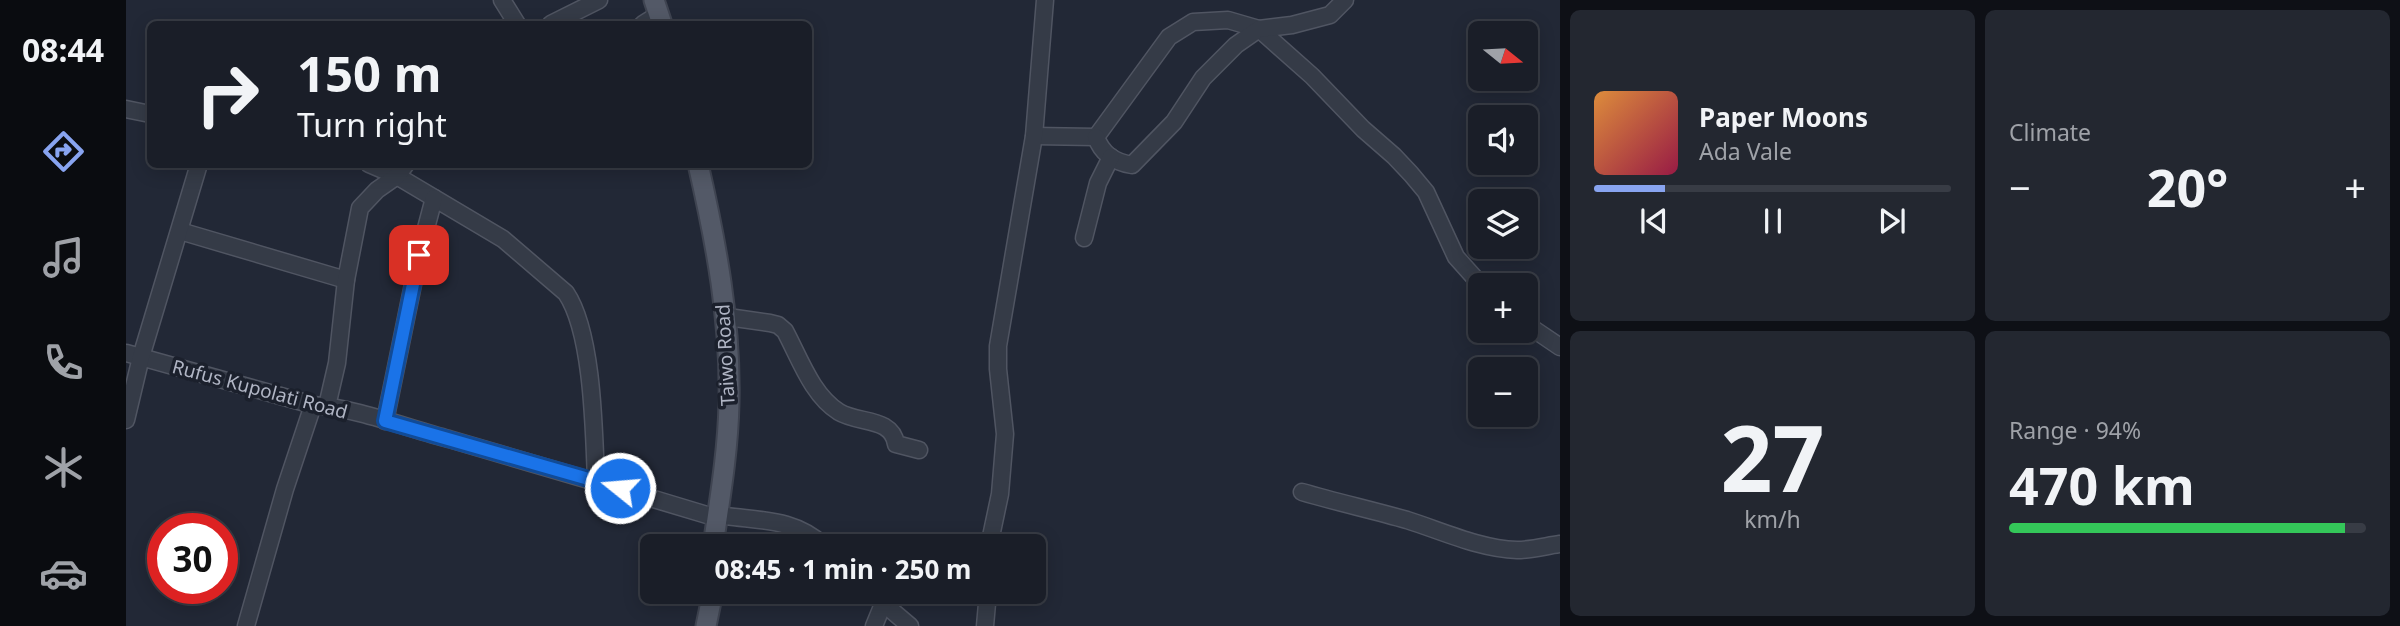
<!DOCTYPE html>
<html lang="en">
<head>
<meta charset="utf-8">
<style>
  :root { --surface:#1a1e28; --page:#232730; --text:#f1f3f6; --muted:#9fa2a8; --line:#383c45; --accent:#88a4f0 }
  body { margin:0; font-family:"Noto Sans",sans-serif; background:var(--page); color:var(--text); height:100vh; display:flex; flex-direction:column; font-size:26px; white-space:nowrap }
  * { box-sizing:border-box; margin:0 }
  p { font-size:23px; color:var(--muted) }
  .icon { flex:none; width:38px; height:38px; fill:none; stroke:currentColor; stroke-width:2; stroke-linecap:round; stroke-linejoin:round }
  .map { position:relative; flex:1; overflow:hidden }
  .panel { display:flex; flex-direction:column; gap:10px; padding:10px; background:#0e1016; width:840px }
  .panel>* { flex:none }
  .top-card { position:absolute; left:21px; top:21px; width:665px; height:147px; border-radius:10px; box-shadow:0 4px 18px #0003,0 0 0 2px var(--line); background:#1a1e28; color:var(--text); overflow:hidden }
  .needle { width:46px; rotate:108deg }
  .buttons { position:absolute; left:1342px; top:21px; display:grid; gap:14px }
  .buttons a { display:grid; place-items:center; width:70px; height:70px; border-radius:10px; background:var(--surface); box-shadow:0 4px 18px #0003,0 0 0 2px var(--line); font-size:35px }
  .speed { position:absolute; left:21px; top:513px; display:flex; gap:14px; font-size:35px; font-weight:700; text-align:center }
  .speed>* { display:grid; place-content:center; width:91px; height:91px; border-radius:50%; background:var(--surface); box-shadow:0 4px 18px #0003,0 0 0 2px var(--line); line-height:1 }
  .speed .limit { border:10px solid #d22; background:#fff; color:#111 }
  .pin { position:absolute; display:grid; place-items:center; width:60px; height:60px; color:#fff; margin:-30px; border-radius:14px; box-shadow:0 4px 10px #0006 }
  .me { position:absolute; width:77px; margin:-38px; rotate:287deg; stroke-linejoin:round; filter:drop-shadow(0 0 5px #0008) }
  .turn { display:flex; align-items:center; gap:24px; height:147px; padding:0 35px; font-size:32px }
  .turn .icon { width:91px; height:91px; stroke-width:2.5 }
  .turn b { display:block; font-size:49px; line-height:60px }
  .big { font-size:52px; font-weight:700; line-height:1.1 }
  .panel .tile { flex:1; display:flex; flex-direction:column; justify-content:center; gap:10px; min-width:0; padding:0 24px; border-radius:10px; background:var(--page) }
  .panel .dial { align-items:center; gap:0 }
  .dial b { font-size:91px; line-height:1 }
  .song { display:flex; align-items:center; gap:21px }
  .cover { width:84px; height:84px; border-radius:10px; background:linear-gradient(135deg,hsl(30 70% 55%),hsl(340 70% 35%)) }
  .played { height:7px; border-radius:4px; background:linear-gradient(90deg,var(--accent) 20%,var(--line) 20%) }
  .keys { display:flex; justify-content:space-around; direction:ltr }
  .heat { display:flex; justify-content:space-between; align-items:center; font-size:38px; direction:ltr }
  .charge { height:10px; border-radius:5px; background:linear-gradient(90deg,#34c759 94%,var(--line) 0) }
  .panel .tiles { flex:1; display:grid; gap:10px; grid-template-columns:repeat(2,1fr) }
  .trip { position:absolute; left:514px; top:534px; width:406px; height:70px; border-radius:10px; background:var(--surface); box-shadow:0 4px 18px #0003,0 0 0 2px var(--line); font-weight:700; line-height:70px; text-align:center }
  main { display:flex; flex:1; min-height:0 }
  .tab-bar { display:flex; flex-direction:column; width:126px; justify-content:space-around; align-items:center; background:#0a0c10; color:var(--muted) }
  .tab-bar .icon { width:49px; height:49px }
  .tab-bar .on { color:var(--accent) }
  .tab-bar b { font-size:32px; color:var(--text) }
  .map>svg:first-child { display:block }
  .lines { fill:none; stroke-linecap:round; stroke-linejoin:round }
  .minor-casing { stroke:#505562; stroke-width:19 }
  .major-casing { stroke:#3f4451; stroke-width:23 }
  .minor { stroke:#353b47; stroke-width:16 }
  .major { stroke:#535967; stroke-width:19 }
  .route-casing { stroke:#114b97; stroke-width:18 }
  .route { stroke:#1a73e8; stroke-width:12 }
  .labels { text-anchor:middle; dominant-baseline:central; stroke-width:7; stroke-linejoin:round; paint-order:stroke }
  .street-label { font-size:19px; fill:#b0b5c4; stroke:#1b202c }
</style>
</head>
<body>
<main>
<nav class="tab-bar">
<b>08:44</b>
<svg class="icon on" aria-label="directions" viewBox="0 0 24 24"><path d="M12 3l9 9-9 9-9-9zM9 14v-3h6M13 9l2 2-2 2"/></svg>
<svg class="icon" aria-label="music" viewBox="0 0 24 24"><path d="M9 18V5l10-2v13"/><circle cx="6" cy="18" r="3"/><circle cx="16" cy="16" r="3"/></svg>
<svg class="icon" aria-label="phone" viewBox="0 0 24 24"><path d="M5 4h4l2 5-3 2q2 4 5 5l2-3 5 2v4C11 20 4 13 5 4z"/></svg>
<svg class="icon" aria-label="climate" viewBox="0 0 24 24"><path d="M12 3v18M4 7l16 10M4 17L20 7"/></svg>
<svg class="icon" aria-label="car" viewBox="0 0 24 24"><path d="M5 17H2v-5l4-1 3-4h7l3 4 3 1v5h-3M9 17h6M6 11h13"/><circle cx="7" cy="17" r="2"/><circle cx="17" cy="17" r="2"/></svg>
</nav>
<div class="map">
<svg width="1434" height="626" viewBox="0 0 1434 626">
  <rect width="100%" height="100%" fill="#222836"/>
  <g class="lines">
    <g class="minor-casing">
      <g id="minor">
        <polyline points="376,0 391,24"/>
        <polyline points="425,24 473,0"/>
        <polyline points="517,24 533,14"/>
        <polyline points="0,109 24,114"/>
        <polyline points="908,136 970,137 1043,37 1067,22 1102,20 1133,29 1186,76 1237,129 1268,156 1285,174 1300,192 1330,257 1355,285"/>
        <path d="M970 137C976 154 988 162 1006 165L1048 122 1077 78 1110 45 1133 29 1166 25 1204 15 1219 0"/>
        <path d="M243 164 271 176 377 239 440 293C467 333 468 432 470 481"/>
        <polyline points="54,231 220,280"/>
        <polyline points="958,238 972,183 985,157"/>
        <path d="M609 318 644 323 652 325 659 331C674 359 686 395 713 412 733 424 766 417 770 444L793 450"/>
        <polyline points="1400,324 1434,347"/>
        <path d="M0 353 187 405C230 408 281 428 323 439 413 465 502 491 591 518"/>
        <polyline points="201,406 211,363 220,280 234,208 251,190 271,176 280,164"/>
        <polyline points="0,420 15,357 73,164"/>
        <polyline points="259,421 293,255 308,198"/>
        <path d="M1176 492C1210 502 1246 510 1281 520 1316 531 1354 549 1391 550 1405 550 1420 546 1434 544"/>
        <path d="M600 516C637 521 669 519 698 546"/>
        <polyline points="863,546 874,494 879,434 872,369 872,346 908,136 919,0"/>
        <polyline points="744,592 784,626"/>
        <polyline points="120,626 159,489 187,405"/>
        <polyline points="748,626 757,604"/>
        <polyline points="859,626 862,592"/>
      </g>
    </g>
    <g class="major-casing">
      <g id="major">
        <polyline points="528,0 536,24"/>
        <path d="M572 164C590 242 605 322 603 403 602 451 594 498 587 546"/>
        <polyline points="580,626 587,592"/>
      </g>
    </g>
    <use href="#minor" class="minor"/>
    <use href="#major" class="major"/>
  </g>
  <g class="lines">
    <g class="route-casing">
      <polyline id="route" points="293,255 259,421 494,488"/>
    </g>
    <use href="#route" class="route"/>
  </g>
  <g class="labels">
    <g class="street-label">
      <text transform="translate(599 355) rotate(-93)">Taiwo Road</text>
      <text transform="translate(134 389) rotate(15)">Rufus Kupolati Road</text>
    </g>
  </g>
</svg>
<div class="buttons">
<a><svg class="needle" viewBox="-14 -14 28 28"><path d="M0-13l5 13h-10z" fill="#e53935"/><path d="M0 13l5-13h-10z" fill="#9fa2a8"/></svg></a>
<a><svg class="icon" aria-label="sound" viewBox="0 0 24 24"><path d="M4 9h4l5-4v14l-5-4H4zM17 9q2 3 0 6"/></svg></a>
<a><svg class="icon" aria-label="layers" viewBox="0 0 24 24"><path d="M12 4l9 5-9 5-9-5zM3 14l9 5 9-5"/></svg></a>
<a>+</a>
<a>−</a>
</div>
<div class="speed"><div class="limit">30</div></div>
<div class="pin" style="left:293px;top:255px;background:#d93025"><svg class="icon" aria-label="arrive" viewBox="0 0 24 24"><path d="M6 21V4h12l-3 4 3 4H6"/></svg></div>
<svg class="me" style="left:494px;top:488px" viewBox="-20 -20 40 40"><circle r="17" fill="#1a73e8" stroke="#fff" stroke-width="3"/><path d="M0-11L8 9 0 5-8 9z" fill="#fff"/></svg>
<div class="trip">08:45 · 1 min · 250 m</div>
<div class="top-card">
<div class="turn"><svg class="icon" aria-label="right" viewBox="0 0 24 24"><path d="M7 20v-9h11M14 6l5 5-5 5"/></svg><div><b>150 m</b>Turn right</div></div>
</div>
</div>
<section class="panel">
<div class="tiles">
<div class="tile">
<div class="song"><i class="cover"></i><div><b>Paper Moons</b><p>Ada Vale</p></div></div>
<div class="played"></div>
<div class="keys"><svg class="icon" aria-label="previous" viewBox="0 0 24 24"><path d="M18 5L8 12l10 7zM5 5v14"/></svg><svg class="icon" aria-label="pause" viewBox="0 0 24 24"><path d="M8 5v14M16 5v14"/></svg><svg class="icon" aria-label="next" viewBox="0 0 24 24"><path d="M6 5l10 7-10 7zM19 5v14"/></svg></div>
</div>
<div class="tile"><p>Climate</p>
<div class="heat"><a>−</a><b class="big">20°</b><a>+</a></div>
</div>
<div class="tile dial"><b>27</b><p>km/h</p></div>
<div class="tile"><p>Range · 94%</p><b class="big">470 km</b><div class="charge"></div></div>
</div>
</section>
</main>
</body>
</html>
